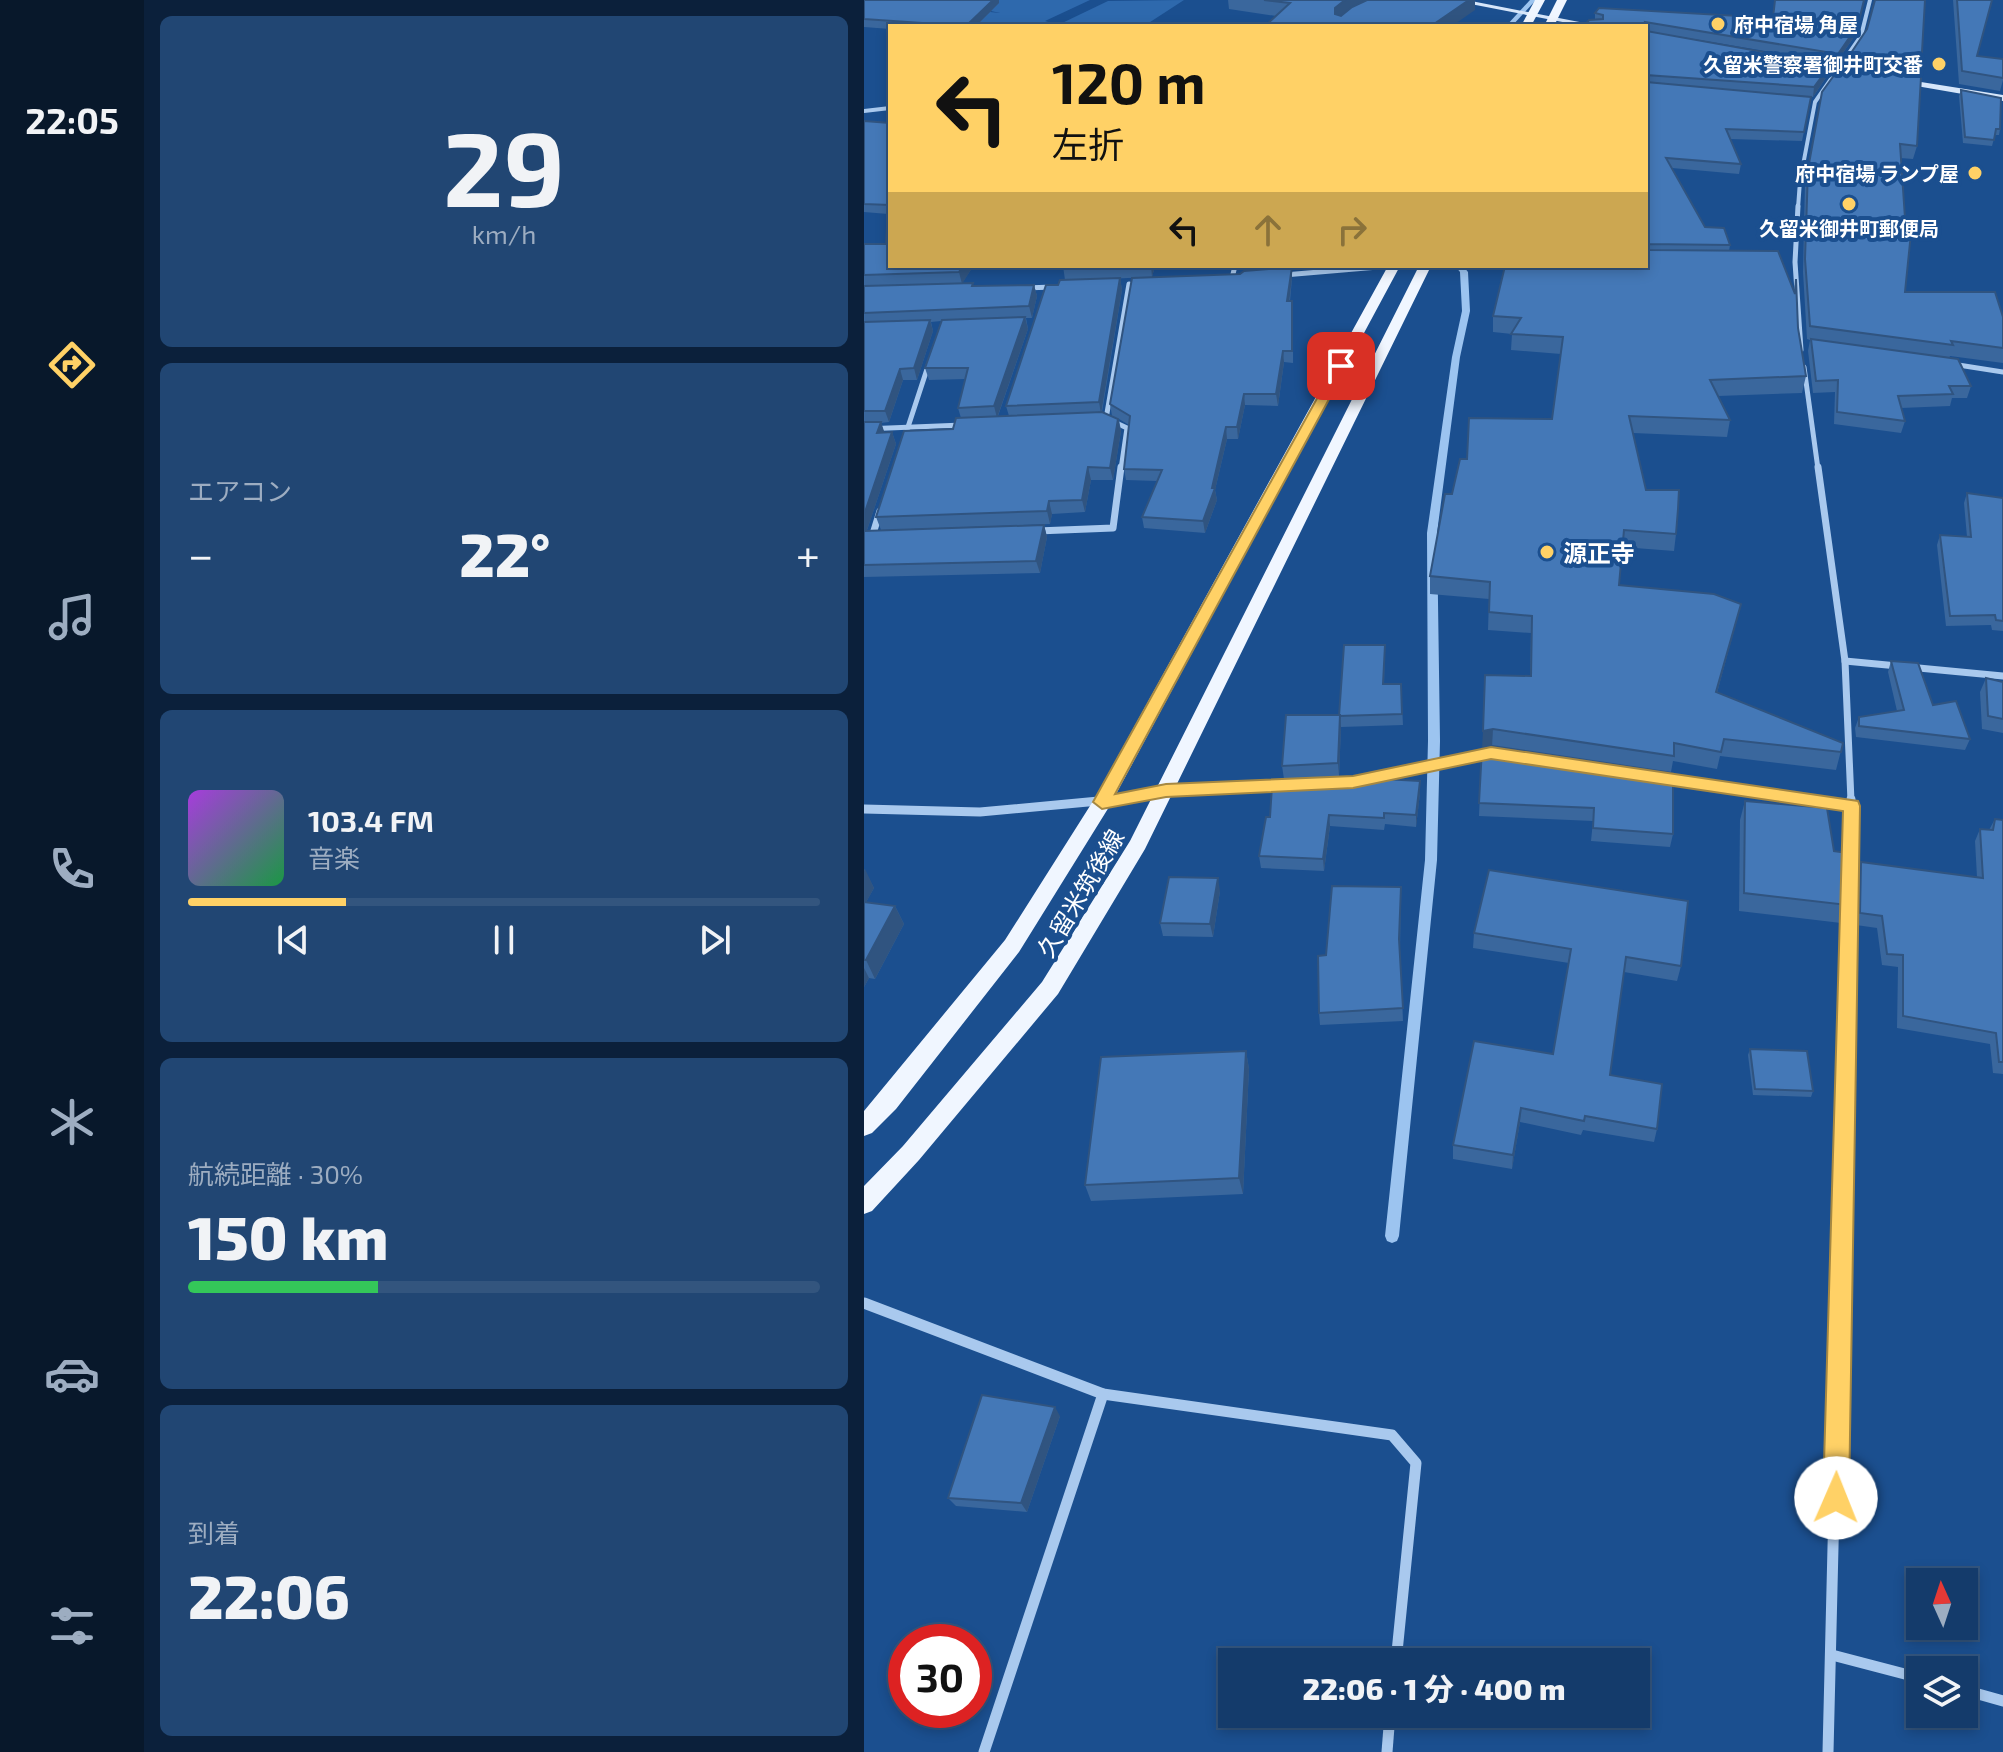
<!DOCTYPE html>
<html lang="ja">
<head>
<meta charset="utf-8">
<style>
  :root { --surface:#143b6b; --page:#214673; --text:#f1f3f6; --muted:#9dadc1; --line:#33557e; --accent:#ffd166 }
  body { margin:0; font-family:"Exo 2","Noto Sans JP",sans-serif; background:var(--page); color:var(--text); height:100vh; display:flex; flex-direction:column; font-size:30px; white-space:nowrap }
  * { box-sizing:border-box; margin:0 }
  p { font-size:26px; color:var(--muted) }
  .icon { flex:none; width:44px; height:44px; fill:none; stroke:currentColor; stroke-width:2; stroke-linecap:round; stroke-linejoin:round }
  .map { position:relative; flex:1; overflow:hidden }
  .panel { display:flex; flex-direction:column; gap:16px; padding:16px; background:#0b203b; width:720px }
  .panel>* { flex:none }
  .guide { position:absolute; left:24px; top:24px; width:760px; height:244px; border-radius:0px; box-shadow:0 4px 12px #0003,0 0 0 2px var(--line); background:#ffd166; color:#111; overflow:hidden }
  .needle { width:52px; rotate:357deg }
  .tools { position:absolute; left:1042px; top:1568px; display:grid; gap:16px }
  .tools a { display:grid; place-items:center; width:72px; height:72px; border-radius:0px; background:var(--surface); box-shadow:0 4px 12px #0003,0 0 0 2px var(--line); font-size:40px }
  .speed { position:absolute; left:24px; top:1624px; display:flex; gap:16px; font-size:40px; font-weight:700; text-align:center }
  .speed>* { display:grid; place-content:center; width:104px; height:104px; border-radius:50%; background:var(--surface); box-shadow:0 4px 12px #0003,0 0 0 2px var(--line); line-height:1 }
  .speed .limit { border:12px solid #d22; background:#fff; color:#111 }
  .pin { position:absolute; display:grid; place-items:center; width:68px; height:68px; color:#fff; margin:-34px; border-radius:16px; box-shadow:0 4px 12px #0006 }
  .me { position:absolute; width:88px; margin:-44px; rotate:1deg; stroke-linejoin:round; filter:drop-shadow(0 0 6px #0008) }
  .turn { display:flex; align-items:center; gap:28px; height:168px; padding:0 32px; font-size:36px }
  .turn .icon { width:104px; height:104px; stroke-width:2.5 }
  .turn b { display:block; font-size:56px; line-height:68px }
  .lanes { display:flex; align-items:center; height:76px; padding:0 32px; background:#0003; justify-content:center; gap:40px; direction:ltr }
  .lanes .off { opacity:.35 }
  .big { font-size:60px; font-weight:800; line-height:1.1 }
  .panel .tile { flex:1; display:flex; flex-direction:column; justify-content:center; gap:12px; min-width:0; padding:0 28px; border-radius:12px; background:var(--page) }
  .panel .dial { align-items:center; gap:0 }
  .dial b { font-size:104px; line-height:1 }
  .song { display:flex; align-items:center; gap:24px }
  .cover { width:96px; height:96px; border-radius:12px; background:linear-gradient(135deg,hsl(280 70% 55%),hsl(140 70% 35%)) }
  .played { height:8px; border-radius:4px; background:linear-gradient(90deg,var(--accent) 25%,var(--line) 25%) }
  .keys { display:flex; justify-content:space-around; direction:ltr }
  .heat { display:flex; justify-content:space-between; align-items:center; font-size:44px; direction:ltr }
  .charge { height:12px; border-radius:6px; background:linear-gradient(90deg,#34c759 30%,var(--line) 0) }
  .trip { position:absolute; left:354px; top:1648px; width:432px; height:80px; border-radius:0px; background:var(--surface); box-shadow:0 4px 12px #0003,0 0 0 2px var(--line); font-weight:800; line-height:80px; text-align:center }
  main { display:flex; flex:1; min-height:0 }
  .menu { display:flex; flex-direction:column; width:144px; justify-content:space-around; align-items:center; background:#08182b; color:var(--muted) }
  .menu .icon { width:56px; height:56px }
  .menu .selected { color:var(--accent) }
  .menu b { font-size:36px; color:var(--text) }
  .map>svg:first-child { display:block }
  .green { fill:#2e69ad }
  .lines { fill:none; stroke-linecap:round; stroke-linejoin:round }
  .stream { fill:#9cc4f0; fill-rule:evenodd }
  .street-far4 { stroke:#a9c9ee; stroke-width:4 }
  .street-far3 { stroke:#a9c9ee; stroke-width:5 }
  .street-far2 { stroke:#a9c9ee; stroke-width:7 }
  .street-far1 { stroke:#a9c9ee; stroke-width:9 }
  .street { stroke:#a9c9ee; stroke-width:11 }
  .secondary { fill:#d6e6fa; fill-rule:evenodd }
  .primary { fill:#f0f6ff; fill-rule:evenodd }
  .wall { fill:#3a679d }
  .shaded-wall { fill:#305480 }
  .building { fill:#4478b7; stroke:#305480; stroke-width:2 }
  .route { fill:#ffd166; stroke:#a68842; stroke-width:2 }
  .poi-dot { fill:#ffd166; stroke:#1b4f8f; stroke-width:3 }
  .labels { text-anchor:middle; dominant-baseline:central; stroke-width:8; stroke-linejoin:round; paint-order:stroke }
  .far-poi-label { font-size:20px; font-weight:bold; fill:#fff; stroke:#1b4f8f; text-anchor:end }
  .poi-label { font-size:24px; font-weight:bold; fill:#fff; stroke:#1b4f8f; text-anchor:start }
  .street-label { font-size:24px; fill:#fff; stroke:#1b4f8f }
</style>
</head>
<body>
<main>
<nav class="menu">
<b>22:05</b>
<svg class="icon selected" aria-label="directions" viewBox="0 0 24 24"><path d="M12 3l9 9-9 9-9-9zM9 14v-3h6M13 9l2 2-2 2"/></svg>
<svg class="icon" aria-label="music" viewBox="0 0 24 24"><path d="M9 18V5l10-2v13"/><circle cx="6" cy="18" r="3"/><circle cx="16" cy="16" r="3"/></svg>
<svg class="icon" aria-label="phone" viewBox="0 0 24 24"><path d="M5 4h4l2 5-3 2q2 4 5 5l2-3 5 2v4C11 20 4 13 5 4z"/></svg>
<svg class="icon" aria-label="climate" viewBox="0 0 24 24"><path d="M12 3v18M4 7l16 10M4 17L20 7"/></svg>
<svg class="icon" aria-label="car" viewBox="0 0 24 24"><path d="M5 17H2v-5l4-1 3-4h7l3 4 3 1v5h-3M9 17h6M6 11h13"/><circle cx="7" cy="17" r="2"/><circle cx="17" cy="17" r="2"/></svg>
<svg class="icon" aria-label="filters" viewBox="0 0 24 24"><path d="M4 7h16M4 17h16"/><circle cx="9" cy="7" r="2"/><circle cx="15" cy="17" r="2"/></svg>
</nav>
<section class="panel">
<div class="tile dial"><b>29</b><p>km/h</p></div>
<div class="tile"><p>エアコン</p>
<div class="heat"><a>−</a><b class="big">22°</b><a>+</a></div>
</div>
<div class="tile">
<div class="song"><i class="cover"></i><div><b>103.4 FM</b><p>音楽</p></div></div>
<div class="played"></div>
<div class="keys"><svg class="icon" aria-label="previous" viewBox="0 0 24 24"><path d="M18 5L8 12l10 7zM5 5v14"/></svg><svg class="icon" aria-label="pause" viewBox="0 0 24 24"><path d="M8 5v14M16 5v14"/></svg><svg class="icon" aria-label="next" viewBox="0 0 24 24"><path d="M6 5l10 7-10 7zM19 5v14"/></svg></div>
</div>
<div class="tile"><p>航続距離 · 30%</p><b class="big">150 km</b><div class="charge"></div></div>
<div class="tile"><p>到着</p><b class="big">22:06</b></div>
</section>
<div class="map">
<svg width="1139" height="1752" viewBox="0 0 1139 1752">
  <rect width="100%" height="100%" fill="#1b4f8f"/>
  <polygon class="green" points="135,0 226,0 181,21 194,25 244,1 320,0 280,26 109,26 126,12 136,13 127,11"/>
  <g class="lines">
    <g class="stream">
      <polygon points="666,0 672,0 648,26 642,26"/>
      <polygon points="591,266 599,266 604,272 606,311 596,357 573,533 576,741 573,860 535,1236 533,1241 528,1243 523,1241 521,1236 561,860 564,741 563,533 588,357 598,311 596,272"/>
    </g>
    <g class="street-far4">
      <polyline points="0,111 26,108"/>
      <polyline points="934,208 936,181 951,102 997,36 1006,0"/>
    </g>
    <g class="street-far3">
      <polyline points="934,206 931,262 937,350"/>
      <polyline points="420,275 526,266"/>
      <polyline points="368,278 371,266"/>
      <polyline points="160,288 190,287"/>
      <polyline points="1088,364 1139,372"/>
      <polyline points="940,367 954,469"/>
      <polyline points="242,419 265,284"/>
      <polyline points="248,421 263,428 257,469"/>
      <polyline points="0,429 99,425"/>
      <polyline points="43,430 65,363"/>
    </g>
    <g class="street-far2">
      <polyline points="954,467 981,661 987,801"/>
      <polyline points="173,531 249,528 257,467"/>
      <polyline points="8,537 16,511"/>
      <polyline points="981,661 1139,676"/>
      <polyline points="798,778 953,801"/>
      <polyline points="499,780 627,753"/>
      <polyline points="244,801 302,791 426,785"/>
    </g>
    <g class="street-far1">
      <polyline points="939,799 987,806"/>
      <polyline points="0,809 116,812 256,799"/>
      <polyline points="977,1221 987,799"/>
    </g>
    <g class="street">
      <polyline points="0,1303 239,1394 528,1435 552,1463 532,1662"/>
      <polyline points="968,1655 1056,1678"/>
      <polyline points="1100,1690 1139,1701"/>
      <polyline points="120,1752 239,1394"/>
      <polyline points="523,1752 526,1714"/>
      <polyline points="964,1752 977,1219"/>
    </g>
    <g class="secondary">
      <polygon points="586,0 602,0 736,26 719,26"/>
      <polygon points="1038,79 1139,95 1139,101 1035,83"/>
    </g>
    <g class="primary">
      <polygon points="671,0 681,0 667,26 657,26"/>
      <polygon points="693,0 703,0 690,26 680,26"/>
      <polygon points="524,266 536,266 245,807 155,952 32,1109 8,1133 0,1136 0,1111 141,940 231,798"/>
      <polygon points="555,266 567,266 281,849 194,994 55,1160 8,1211 0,1214 0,1186 39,1146 178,982 266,841"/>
    </g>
  </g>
  <g class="wall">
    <polygon points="0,0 135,3 112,26 26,26 26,29 0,27"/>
    <polygon points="364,0 611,0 611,10 412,16 365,9"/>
    <polygon points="1089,0 1128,0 1113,56 1139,59 1139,80 1136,91 1095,84"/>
    <polygon points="731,13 992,34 972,63 794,33 967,64 965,73 949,97 900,93 947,97 938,141 866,139 877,164 875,174 808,168 841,227 866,245 865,251 930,290 932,279 934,328 942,376 938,393 854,396 866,420 863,437 769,433 782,490 812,534 810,551 758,547 755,585 877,604 853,693 979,743 972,770 856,756 853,769 809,761 807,772 809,834 806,847 727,841 729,821 615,816 618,748 620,748 621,675 666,676 667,633 624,630 625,599 566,594 566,576 588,494 603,459 688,419 697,354 647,350 648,334 629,332 629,316 782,266 782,26 731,20"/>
    <polygon points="1003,29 1057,69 1055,76 1053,146 1049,159 1036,158 1041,292 1139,317 1139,363 1086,356 1085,358 1107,386 1103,398 1088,398 1086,406 1037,408 1041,421 1037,433 970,424 971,392 949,393 944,351 946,340 943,339 939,272 941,182 956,104 983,64 985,56"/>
    <polygon points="1097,90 1136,129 1135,135 1131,135 1128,146 1099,143 1095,96"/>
    <polygon points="0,121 26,123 26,266 108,266 108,268 98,283 110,286 170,285 173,296 168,318 162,318 164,329 134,416 145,416 142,406 194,285 201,280 199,266 291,266 288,277 241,279 256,278 258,290 238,412 248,416 246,404 376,274 428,267 428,278 426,301 429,312 429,363 420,362 414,406 381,405 374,439 363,439 351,490 353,500 341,533 280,528 278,517 293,481 262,480 260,469 265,425 255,419 257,431 249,480 227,480 221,512 188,514 186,524 17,530 12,517 97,418 94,408 101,379 65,380 61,368 77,321 67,322 69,331 53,380 39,380 25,422 17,423 20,433 28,432 32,444 3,530 0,531 0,244 22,244 24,214 0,212"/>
    <polygon points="384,266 430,266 430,267 384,270"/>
    <polygon points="1103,493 1139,498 1139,631 1128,630 1127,625 1082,626 1073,545 1076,535 1103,537 1100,503"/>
    <polygon points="180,525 183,537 176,573 0,577 0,531"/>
    <polygon points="521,645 520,684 537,684 539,725 477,727 475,776 420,779 418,766 475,715"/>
    <polygon points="1027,661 1069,705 1106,739 1101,750 992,737 991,728 995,717 1033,711 1024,672"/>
    <polygon points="1122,678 1139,682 1139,733 1118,729 1116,692"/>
    <polygon points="556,781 556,793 552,827 521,824 520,830 466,826 460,871 397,868 395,856 406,817"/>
    <polygon points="881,801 970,851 983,905 977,923 875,911 876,820"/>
    <polygon points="1131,819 1139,820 1139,1074 1129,1073 1126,1044 1033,1028 1034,967 1018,965 1013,928 992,925 993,874 997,862 1113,877 1111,841 1116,829 1125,830"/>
    <polygon points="0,869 10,888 2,902 31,906 40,924 11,979 5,978 0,987"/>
    <polygon points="537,887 536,949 539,1021 456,1025 455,1013 462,955"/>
    <polygon points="356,891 349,937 299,936 296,923"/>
    <polygon points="610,933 817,966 813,981 760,972 746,1075 793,1129 790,1142 719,1130 717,1135 656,1122 648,1169 589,1159 589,1145 689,1054 705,963 609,948"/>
    <polygon points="886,1049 949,1091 947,1097 889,1095 884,1055"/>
    <polygon points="382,1051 385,1069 379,1194 227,1201 221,1185"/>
    <polygon points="196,1416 163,1512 92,1506 84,1498"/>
  </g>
  <g class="shaded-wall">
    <polygon points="129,0 135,0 135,3 112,26 102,26"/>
    <polygon points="481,0 513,0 472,23 471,8"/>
    <polygon points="605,0 611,0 611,10 588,26 567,26"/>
    <polygon points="1001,0 992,34 972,63 974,54"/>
    <polygon points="967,64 965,73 949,97 950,87"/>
    <polygon points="99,266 108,266 108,268 98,284 95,272"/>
    <polygon points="287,266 291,266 288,277"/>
    <polygon points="428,267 428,278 424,312 423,301"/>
    <polygon points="256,278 258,290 237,414 235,402"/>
    <polygon points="170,285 173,296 168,318 165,306"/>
    <polygon points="161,317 164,329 133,418 130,406"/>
    <polygon points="66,320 69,331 53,380 50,368"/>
    <polygon points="419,351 420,362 414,406 412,394"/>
    <polygon points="36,369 39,380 25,422 21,411"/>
    <polygon points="380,394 381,405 374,439 373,427"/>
    <polygon points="254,419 257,431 249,480 246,468"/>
    <polygon points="17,422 21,434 13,433"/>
    <polygon points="362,427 363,439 351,490 353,500 341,533 339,521"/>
    <polygon points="28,432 32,444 3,530 0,531 0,515"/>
    <polygon points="224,467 227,480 221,512 218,500"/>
    <polygon points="185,501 188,514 186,524 183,511"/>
    <polygon points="180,525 183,537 176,573 172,561"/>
    <polygon points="877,604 873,621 848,709 852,692"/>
    <polygon points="476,715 477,728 475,776 474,763"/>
    <polygon points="629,729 628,747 618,748 619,731"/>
    <polygon points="556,781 556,793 552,827 552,815"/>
    <polygon points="465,815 466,826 460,871 459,859"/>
    <polygon points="1,869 10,888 0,906 0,871"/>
    <polygon points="354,878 356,891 349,937 346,924"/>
    <polygon points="31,906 40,924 11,979 2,960"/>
    <polygon points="0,968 5,978 0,987"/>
    <polygon points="382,1051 385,1069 379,1194 375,1178"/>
    <polygon points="657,1108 656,1122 648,1169 649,1155"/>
    <polygon points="191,1407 196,1416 163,1512 157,1503"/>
  </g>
  <g class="building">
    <polygon points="0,0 129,0 102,26 0,19"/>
    <polygon points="400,0 481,0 471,8 471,14 477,16 488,7 503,0 605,0 567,26 401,26 426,3"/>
    <polygon points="911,0 1000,0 994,25 974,54 781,22 782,26 720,26 725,20 739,19 739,15 731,13 735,8 909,18"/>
    <polygon points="1011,0 1061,0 1057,69 985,56 1003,29"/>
    <polygon points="1093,0 1128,0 1113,56 1139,59 1139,78 1098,71"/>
    <polygon points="782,28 782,31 967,64 950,87 782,75"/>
    <polygon points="979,63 1057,77 1053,146 1036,144 1042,233 1047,233 1041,292 1131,292 1139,317 1139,348 1087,341 1089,345 946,326 941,259 944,169 958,92"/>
    <polygon points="782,82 947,97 940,132 862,129 877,164 802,158 841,227 860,228 866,245 783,244 782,246"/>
    <polygon points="1097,90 1137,98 1136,129 1132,129 1130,140 1101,137"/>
    <polygon points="0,121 26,123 26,205 0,204"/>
    <polygon points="24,205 26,205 26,266 99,266 95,272 0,275 0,244 22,244"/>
    <polygon points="782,248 784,250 914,251 931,294 932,279 934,328 942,376 846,380 866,420 765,416 782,490 815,490 814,509 812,534 760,530 755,585 850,594 877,604 852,692 979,743 977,752 860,739 857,752 810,743 810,756 629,729 619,731 621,675 667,676 668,616 625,612 626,582 566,576 581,494 588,494 596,459 603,459 605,418 688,419 699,337 647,334 657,318 629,316 641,266 782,266"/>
    <polygon points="199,266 245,266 198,268"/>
    <polygon points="428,267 423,301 428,301 428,351 419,351 412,394 380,394 373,427 362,427 348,488 351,488 339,521 278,517 298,470 260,469 266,416 246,404 268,278 376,274 380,271"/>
    <polygon points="256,278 235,402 142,406 182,285 194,285 196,280"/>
    <polygon points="109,283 108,286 170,285 165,306 0,313 0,286"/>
    <polygon points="161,317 130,406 94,408 104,368 61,368 78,320"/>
    <polygon points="66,320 50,368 36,369 21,411 0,411 0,322"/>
    <polygon points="947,339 1094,359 1107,386 1085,386 1089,394 1034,396 1041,421 973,412 974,380 952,381"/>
    <polygon points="238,412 254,419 246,468 224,467 218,500 185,501 183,511 12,517 40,431 89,429 92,418"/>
    <polygon points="0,422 17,422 13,433 28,432 0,515"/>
    <polygon points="1103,493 1139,498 1139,621 1132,620 1131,615 1086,616 1076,535 1107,537"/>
    <polygon points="180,525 172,561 0,565 0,531"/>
    <polygon points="480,645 521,645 519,684 537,684 538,714 475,716"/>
    <polygon points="1027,661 1054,663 1069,705 1092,701 1106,739 995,726 995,717 1040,710"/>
    <polygon points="1122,678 1139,682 1139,719 1124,716"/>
    <polygon points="422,715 476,715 474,763 418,766"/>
    <polygon points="628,746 809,773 809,834 729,828 730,808 615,803 618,748"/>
    <polygon points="483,777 556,781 552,815 520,813 520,818 465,815 459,859 395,856 402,817 406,817 408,786 417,786 418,780"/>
    <polygon points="881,801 963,808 970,851 984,853 983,905 880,893"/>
    <polygon points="1131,819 1139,820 1139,1062 1135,1062 1132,1033 1039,1016 1039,955 1023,954 1018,916 996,913 997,862 1119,878 1116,829 1129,830"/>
    <polygon points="625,870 824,901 817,966 762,957 746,1075 798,1084 793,1129 721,1116 720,1121 657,1108 649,1155 589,1145 610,1041 689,1054 707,949 610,933"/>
    <polygon points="305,877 354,878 346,924 296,923"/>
    <polygon points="468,886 537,887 535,939 539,1008 455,1013 454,956 462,955"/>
    <polygon points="0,902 31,906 2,960 0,960"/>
    <polygon points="886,1049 943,1051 949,1091 891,1089"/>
    <polygon points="382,1051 375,1178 221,1185 237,1057"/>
    <polygon points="118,1395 191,1407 157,1503 84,1498"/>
  </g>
  <polygon class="route" points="477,362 483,366 251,794 302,784 489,776 627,747 994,801 996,806 985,1498 981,1507 972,1510 963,1507 959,1498 979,811 627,759 489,788 302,797 238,809 229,802 471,366"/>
  <g class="poi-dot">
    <circle cx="854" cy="24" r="8"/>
    <circle cx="1075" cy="64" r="8"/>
    <circle cx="1111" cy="173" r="8"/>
    <circle cx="985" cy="204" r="8"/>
    <circle cx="683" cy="552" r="8"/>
  </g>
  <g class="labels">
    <g class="far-poi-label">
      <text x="870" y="24" text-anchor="start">府中宿場 角屋</text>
      <text x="1059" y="64">久留米警察署御井町交番</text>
      <text x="1095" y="173">府中宿場 ランプ屋</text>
      <text x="985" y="228" text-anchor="middle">久留米御井町郵便局</text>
    </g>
    <g class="poi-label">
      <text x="699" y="552">源正寺</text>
    </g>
    <g class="street-label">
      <text transform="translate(216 893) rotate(-59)">久留米筑後線</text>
    </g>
  </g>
</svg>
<div class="tools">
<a><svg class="needle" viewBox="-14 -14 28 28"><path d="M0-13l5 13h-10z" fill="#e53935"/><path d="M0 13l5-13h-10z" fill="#9dadc1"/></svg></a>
<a><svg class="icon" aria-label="layers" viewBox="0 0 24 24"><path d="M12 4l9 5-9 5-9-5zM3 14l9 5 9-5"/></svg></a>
</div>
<div class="speed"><div class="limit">30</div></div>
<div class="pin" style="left:477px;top:366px;background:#d93025"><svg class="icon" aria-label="arrive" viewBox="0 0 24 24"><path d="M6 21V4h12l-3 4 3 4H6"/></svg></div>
<svg class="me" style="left:972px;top:1498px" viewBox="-20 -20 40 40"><circle r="19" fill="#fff"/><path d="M0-13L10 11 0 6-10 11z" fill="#ffd166"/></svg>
<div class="trip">22:06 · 1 分 · 400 m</div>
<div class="guide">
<div class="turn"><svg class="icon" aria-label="left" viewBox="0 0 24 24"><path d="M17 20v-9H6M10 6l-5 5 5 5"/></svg><div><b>120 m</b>左折</div></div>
<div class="lanes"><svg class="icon" aria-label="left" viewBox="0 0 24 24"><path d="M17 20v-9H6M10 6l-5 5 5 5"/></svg><svg class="icon off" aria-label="ahead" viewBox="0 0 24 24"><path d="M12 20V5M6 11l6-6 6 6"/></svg><svg class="icon off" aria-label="right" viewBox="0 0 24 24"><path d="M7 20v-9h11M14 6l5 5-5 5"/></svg></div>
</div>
</div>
</main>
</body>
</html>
